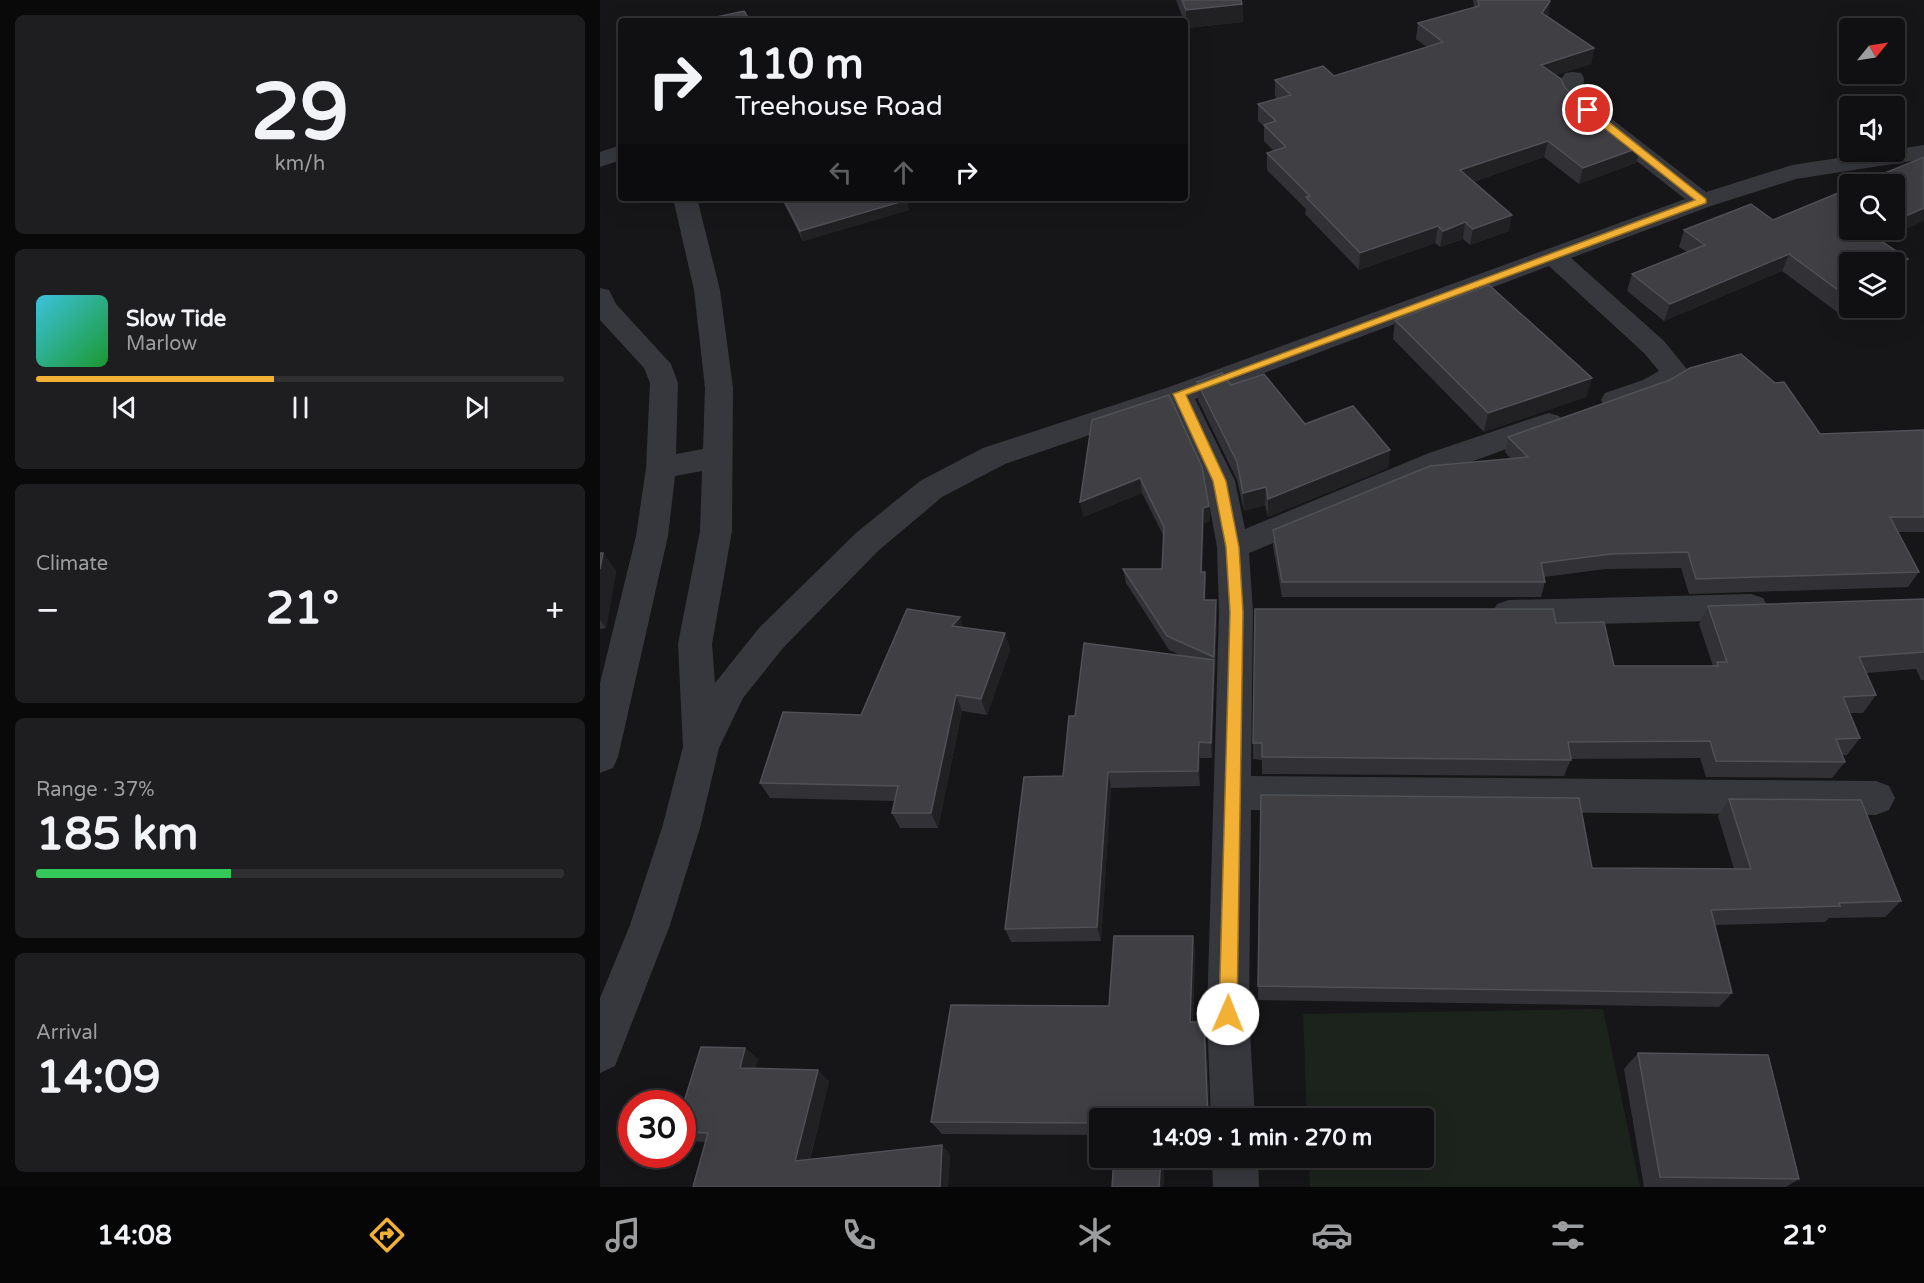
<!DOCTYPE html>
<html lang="en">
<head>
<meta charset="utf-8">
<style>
  :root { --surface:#101012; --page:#1e1e20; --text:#f1f3f6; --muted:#9c9d9f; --line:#303032; --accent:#f2b134 }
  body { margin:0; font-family:"Varela Round",sans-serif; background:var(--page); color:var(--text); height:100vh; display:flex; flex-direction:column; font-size:22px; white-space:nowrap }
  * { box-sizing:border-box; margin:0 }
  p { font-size:20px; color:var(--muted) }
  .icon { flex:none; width:33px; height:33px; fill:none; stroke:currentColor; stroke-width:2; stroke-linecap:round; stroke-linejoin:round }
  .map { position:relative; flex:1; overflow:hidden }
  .side { display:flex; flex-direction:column; gap:15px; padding:15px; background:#09090a; width:600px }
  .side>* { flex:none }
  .hud { position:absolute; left:18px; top:18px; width:570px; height:183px; border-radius:6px; box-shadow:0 6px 24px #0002,0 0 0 2px var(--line); background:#101012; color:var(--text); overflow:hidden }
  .needle { width:39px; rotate:60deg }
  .tools { position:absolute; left:1239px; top:18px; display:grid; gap:12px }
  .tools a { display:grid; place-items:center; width:66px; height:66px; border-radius:6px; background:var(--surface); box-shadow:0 6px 24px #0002,0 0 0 2px var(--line); font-size:30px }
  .speed { position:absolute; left:18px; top:1090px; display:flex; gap:12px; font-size:30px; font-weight:700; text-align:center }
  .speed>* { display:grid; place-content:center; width:78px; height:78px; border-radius:50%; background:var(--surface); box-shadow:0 6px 24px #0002,0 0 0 2px var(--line); line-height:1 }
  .speed .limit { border:9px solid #d22; background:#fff; color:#111 }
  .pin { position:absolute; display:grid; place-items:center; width:51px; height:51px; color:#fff; margin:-26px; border:3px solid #fff; border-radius:50%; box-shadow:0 2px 6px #0007 }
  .me { position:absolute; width:66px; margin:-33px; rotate:1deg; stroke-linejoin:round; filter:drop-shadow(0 0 4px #0008) }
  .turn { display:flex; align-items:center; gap:21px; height:126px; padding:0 18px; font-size:27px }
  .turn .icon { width:78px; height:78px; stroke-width:2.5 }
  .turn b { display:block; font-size:42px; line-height:51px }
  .lanes { display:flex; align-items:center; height:57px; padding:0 18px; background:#0003; justify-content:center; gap:30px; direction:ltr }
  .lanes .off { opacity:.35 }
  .big { font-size:45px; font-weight:700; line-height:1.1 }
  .side .tile { flex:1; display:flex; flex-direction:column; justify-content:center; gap:9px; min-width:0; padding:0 21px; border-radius:9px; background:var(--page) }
  .side .dial { align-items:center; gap:0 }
  .dial b { font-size:78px; line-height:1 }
  .song { display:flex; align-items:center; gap:18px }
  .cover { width:72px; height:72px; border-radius:9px; background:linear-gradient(135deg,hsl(190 70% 55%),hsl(130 70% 35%)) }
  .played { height:6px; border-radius:3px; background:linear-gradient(90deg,var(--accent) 45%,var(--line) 45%) }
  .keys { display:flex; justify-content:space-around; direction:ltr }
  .heat { display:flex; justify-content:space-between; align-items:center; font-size:33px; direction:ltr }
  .charge { height:9px; border-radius:4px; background:linear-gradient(90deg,#34c759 37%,var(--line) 0) }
  .trip { position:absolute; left:489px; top:1108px; width:345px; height:60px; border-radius:6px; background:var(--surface); box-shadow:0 6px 24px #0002,0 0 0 2px var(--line); font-weight:700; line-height:60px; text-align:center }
  .tab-bar { display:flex; height:96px; justify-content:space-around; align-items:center; background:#060607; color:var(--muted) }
  .tab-bar .icon { width:42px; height:42px }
  .tab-bar .on { color:var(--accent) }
  .tab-bar b { font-size:27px; color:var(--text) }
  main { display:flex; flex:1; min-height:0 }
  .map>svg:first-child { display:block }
  .green { fill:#1c231d }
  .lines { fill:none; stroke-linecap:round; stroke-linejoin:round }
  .minor { fill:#37383d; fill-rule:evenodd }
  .wall { fill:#323236 }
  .shaded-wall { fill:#212124 }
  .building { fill:#3f3f44; stroke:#4f5156; stroke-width:1.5 }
  .route { fill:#f2b134; stroke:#9d7322; stroke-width:1.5 }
</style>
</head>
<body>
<main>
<section class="side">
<div class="tile dial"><b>29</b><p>km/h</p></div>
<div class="tile">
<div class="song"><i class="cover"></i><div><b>Slow Tide</b><p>Marlow</p></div></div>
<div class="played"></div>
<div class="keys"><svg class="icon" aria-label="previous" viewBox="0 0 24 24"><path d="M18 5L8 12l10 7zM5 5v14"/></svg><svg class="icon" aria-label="pause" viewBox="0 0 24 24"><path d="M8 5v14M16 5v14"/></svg><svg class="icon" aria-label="next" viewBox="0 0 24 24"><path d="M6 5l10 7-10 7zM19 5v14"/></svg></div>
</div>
<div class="tile"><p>Climate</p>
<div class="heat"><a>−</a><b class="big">21°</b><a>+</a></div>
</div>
<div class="tile"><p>Range · 37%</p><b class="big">185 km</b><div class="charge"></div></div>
<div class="tile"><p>Arrival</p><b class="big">14:09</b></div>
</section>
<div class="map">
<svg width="1324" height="1187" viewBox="0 0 1324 1187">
  <rect width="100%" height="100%" fill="#161618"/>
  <polygon class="green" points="1003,1009 1040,1187 710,1187 709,1158 824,1158 824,1119 707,1119 703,1014"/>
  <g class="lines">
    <g class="minor">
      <path d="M973 72 981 73 984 78 982 96 1106 192 1192 165 1324 145V159L1196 179 1111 206 971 258 1064 341 1090 373C1079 391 1025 413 1005 407L1001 400 1005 393 1043 380 1059 371 1044 353 949 266 595 399 635 481 645 529 829 453 939 416 949 413 959 416 964 423 959 430 851 469 649 553 653 612 651 776 1276 781 1289 786 1295 798 1289 810 1276 815 651 810 649 1014 655 1119H611L607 1014 619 612 617 547 605 481 571 407 405 464 342 497 278 551 183 648 143 698 119 748 100 828 70 925 15 1066 0 1073V998L30 925 62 828 83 747 78 644 100 531 102 471 75 476 68 536 18 757 13 768 0 773V683L36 536 46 468 50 383 44 368 0 320V288L9 290 16 304 71 364 78 383 76 454 103 449 105 388 94 290 73 198H97L120 290 133 388 132 531 112 644 115 683 159 628 256 533 320 481 383 448 569 387 1085 199 963 103 960 98 962 78 965 73Z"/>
      <polygon points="21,145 21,160 0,167 0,152"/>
      <polygon points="1151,594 1163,598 1168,607 1163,616 1151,620 909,626 897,622 892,613 897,604 909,600"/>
      <polygon points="612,1158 658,1158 659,1187 613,1187"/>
    </g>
  </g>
  <g class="wall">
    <polygon points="576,0 641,0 642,4 643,22 587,28 585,21 584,21"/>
    <polygon points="873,0 949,0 950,1 948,16 994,48 991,64 956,75 965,88 1041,147 1036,163 979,184 944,157 873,182 909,231 870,245 863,239 840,247 835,243 759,270 705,214 706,209 667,170 667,153 674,151 664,141 664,126 658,121 658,104 677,99 675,96 675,80 734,76 827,47 816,39 818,23 874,7"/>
    <polygon points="181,198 305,198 309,210 203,241"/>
    <polygon points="1173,220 1280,240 1308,259 1299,276 1294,262 1250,308 1258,308 1241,315 1182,271 1064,321 1027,291 1032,274 1087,252 1079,247 1084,230"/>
    <polygon points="795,320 992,378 986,397 884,432 793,339"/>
    <polygon points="597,382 631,385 705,424 790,450 788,468 668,517 665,505 644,511 637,480 598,400"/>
    <polygon points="492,420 609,506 610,521 604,523 602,572 605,572 606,587 605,600 617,615 612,758 600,758 600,786 511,788 501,941 411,942 405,929 463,776 582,656 569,650 526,583 523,569 562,569 564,537 542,493 483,517"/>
    <polygon points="1324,430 1324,532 1298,532 1319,572 1308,587 1089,594 1081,568 1005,569 944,577 945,582 941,597 682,597 673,546 673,530 910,458 905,452 908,437 1220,434"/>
    <polygon points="0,553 3,553 16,571 6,628 0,629"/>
    <polygon points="1324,599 1324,680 1321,680 1316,669 1266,673 1276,695 1263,713 1250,713 1260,738 1247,755 1242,755 1245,762 1232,778 1106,777 1100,758 971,759 964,776 662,774 662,760 653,759 653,743 956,623 1014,666 1113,666 1099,624 1108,606"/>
    <polygon points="363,627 405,633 410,650 387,715 362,711 338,828 300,828 292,813 295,801 170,798 160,783 261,715"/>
    <polygon points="1129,799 1301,901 1285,917 1229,918 1225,922 1115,925 1132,993 1119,1007 658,1000 658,986 992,868 1134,869 1118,816"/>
    <polygon points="593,936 595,952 593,1022 604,1022 606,1036 610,1119 500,1119 500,1135 342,1134 331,1122 509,1006"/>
    <polygon points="145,1048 158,1059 155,1068 229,1081 210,1160 350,1154 348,1187 106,1142 90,1141 82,1137 82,1108"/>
    <polygon points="1038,1053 1199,1179 1186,1187 1044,1187 1024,1069"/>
    <polygon points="504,1158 565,1158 563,1187 514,1162 506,1162"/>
  </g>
  <g class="shaded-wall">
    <polygon points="950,1 947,17 942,13"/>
    <polygon points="642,4 643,22 587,28 586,10"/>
    <polygon points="994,48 991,64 938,81 941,65"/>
    <polygon points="948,141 944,157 857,187 860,170"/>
    <polygon points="1041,147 1036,163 979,184 983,168"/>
    <polygon points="307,200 309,210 203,241 200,231"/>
    <polygon points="1324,208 1324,221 1260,249 1268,232 1275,230 1294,230 1294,221"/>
    <polygon points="912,215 909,231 870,245 873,229"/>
    <polygon points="865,222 863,239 840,247 843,231"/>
    <polygon points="838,226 835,243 759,270 760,253"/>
    <polygon points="1189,254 1182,271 1064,321 1070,304"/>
    <polygon points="1308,259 1299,276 1294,278 1294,265"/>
    <polygon points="1250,298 1250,308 1258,308 1241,315"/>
    <polygon points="992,378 986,397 884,432 888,413"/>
    <polygon points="790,450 788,468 668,517 668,499"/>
    <polygon points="540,478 542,493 483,517 480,502"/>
    <polygon points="666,487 665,505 644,511 643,493"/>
    <polygon points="609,506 610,521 604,523 602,586 601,572 603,508"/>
    <polygon points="3,553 16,571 6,628 0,620 0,569"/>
    <polygon points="605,572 606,587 605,615 604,600"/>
    <polygon points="616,600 617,615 615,671 614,657"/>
    <polygon points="360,617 365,633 352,626"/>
    <polygon points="405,633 410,650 387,715 381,699"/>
    <polygon points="614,660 615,677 612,758 611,743"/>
    <polygon points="356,695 362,711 338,828 331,813"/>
    <polygon points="599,742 600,758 600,786 598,771"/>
    <polygon points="508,772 511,788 501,941 497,927"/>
    <polygon points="593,936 595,952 592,1036 590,1022"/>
    <polygon points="604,1022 606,1036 610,1119 608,1119"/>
    <polygon points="145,1048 158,1059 153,1078 140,1068"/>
    <polygon points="218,1070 229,1081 207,1170 195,1161"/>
    <polygon points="342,1145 350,1154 348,1187 340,1187"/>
    <polygon points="561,1158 565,1158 563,1187 559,1187"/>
  </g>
  <g class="building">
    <polygon points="582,0 641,0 642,4 586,10"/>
    <polygon points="878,0 949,0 950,1 942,13 994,48 941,65 961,79 965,88 1041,147 983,168 948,141 860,170 912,215 873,229 865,222 843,231 838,226 760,253 706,197 710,196 667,153 686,147 664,125 676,121 658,104 691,95 675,80 723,66 734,76 843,42 818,23 879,6"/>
    <polygon points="144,11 150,21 98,21"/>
    <polygon points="1324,157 1324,208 1294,221 1294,184 1258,184"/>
    <polygon points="1250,188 1250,230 1275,230 1268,232 1308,259 1294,265 1294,262 1250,262 1249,298 1189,254 1070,304 1032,274 1105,245 1084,230 1151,204 1173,220"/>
    <polygon points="183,198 305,198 307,200 200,231"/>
    <polygon points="889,285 992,378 888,413 795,320"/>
    <polygon points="1141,354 1175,383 1184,382 1220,434 1324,430 1324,517 1290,517 1319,572 1096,579 1088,552 1011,554 941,563 945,582 682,582 673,530 830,466 928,457 908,437 1070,380 1090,368"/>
    <polygon points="622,373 631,385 664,374 705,424 753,406 790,450 668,499 666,487 643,493 637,462 597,382"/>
    <polygon points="569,395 602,467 609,506 603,508 601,572 605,572 604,600 616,600 614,657 567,636 523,569 562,569 564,527 540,478 480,502 492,420"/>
    <polygon points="0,553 3,553 0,569"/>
    <polygon points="1324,599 1324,652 1259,657 1276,695 1243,697 1260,738 1236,739 1245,762 1116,761 1110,741 968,742 971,760 662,757 662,743 653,743 655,609 953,609 956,623 1004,622 1014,666 1118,666 1117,662 1127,662 1108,606"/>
    <polygon points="307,609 360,617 352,626 405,633 381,699 356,695 331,813 292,813 298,786 160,783 183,712 261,715"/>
    <polygon points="484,643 614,660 611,743 599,742 598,771 508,772 497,927 405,929 424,777 463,776 469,716 475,716"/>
    <polygon points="661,795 979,798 992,868 1151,869 1129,799 1261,800 1301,901 1239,903 1240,906 1111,910 1132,993 658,986"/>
    <polygon points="514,936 593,936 590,1022 604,1022 608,1119 500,1119 500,1123 331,1122 351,1005 509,1006"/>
    <polygon points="101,1047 145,1048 140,1068 218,1070 195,1161 342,1145 340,1187 93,1187 108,1133 82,1132 82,1108"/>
    <polygon points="1038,1053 1168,1055 1199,1179 1060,1177"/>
    <polygon points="514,1158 561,1158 559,1187 512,1187"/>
  </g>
  <polygon class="route" points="984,108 991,108 1106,199 1106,203 586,395 626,481 639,547 643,612 637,1014 634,1021 628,1023 622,1021 619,1014 630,612 626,547 613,481 573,394 1095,200 984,112"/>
</svg>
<div class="tools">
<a><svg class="needle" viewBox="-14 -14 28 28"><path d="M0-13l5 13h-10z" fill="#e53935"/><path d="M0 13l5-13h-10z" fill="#9c9d9f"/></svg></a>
<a><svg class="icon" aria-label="sound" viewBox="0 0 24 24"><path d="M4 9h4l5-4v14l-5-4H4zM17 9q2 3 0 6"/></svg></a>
<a><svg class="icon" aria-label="search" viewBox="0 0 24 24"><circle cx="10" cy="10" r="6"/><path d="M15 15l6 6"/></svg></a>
<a><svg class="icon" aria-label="layers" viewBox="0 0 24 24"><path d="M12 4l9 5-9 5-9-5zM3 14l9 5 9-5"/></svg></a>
</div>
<div class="speed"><div class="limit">30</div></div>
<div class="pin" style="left:988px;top:110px;background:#d93025"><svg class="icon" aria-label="arrive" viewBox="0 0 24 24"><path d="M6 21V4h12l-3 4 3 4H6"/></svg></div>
<svg class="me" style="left:628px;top:1014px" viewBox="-20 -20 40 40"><circle r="19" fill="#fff"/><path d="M0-13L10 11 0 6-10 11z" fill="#f2b134"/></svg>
<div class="trip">14:09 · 1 min · 270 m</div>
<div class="hud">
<div class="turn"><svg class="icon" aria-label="right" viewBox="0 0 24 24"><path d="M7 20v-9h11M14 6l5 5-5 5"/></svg><div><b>110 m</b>Treehouse Road</div></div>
<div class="lanes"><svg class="icon off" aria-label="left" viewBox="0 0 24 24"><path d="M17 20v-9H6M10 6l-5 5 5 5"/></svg><svg class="icon off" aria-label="ahead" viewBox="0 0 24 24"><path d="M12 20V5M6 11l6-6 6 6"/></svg><svg class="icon" aria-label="right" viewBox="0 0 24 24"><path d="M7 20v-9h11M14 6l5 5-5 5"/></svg></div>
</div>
</div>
</main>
<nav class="tab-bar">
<b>14:08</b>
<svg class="icon on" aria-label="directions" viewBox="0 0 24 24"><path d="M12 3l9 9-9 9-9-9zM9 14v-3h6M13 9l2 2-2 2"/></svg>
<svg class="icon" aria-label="music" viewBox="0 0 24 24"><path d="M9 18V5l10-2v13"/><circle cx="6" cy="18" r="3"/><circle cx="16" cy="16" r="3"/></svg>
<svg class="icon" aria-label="phone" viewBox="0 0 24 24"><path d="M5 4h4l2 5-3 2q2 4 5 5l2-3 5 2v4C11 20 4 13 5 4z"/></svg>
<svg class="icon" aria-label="climate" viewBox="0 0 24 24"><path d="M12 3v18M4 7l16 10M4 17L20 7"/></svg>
<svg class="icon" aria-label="car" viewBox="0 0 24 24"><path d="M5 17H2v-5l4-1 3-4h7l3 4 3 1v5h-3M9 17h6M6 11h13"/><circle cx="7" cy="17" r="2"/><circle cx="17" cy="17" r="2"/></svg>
<svg class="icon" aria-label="filters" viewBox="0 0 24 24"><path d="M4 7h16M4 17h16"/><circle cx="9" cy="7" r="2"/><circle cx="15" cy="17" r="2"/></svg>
<b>21°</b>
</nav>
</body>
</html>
